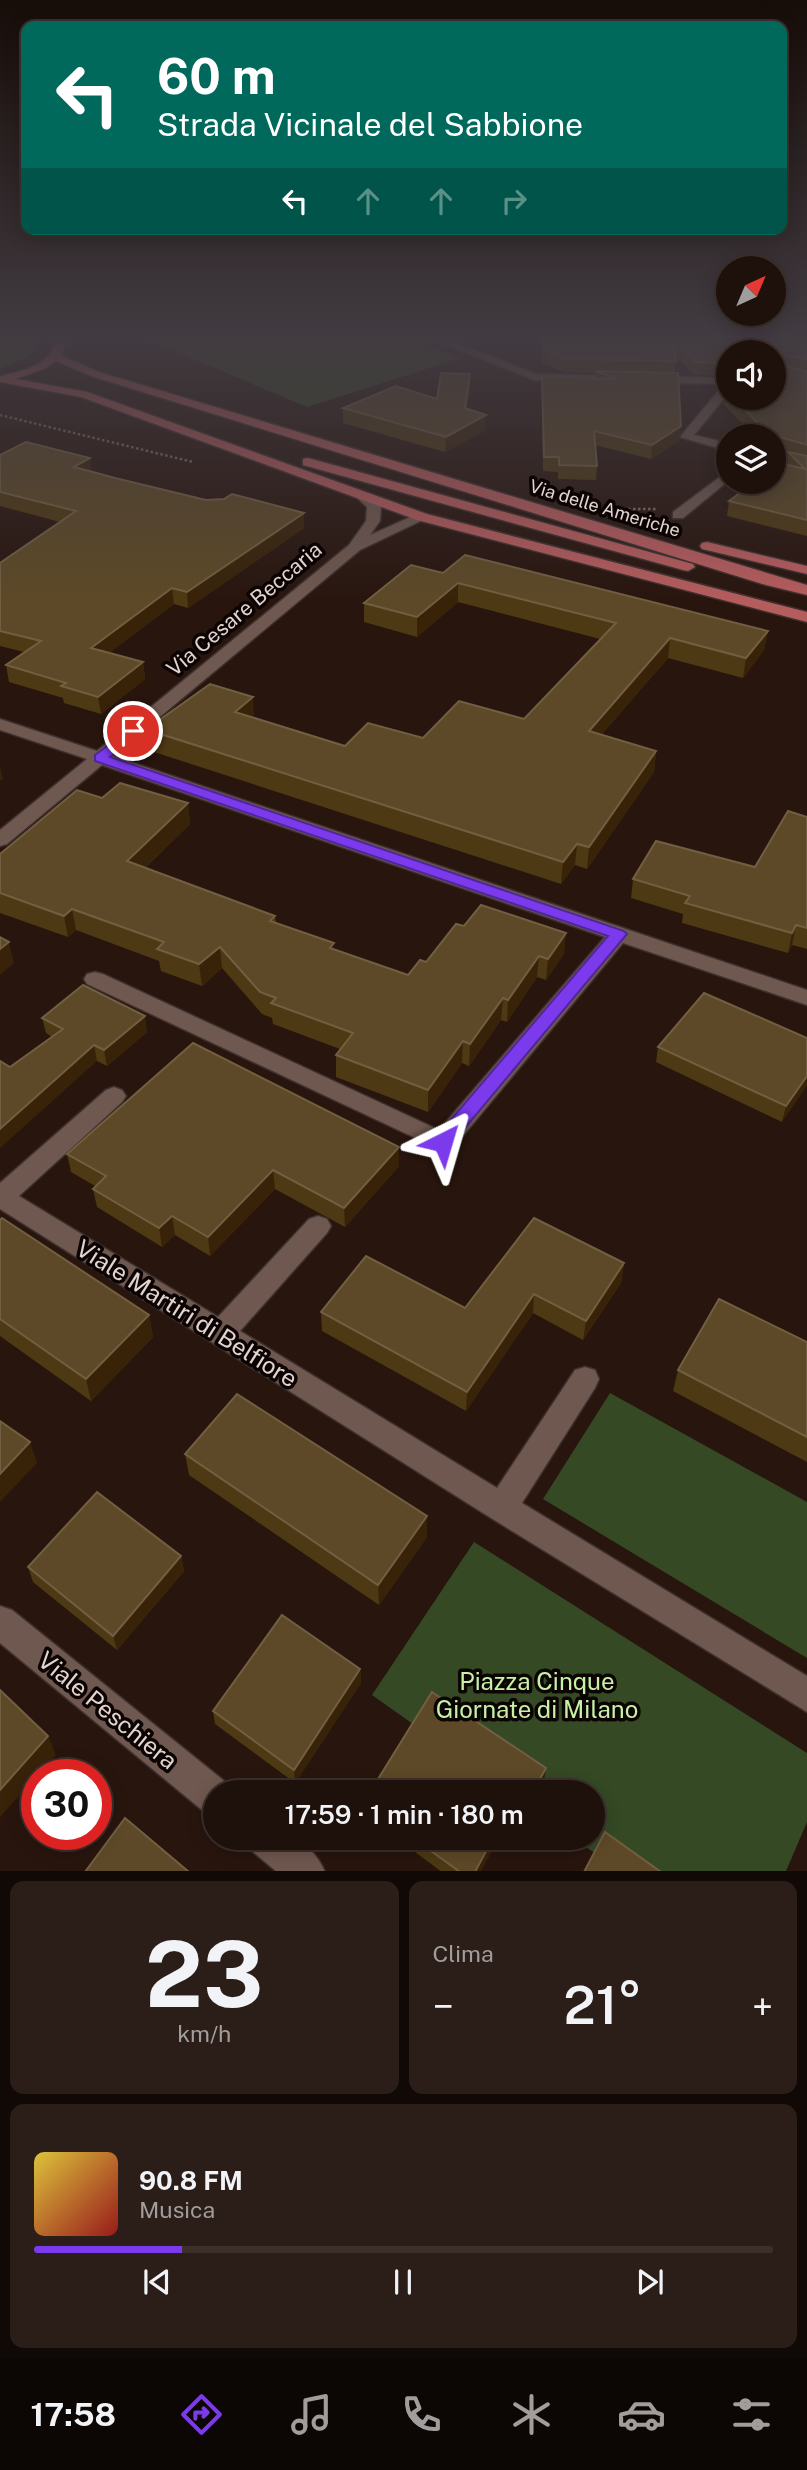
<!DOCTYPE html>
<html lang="it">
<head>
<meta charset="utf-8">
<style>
  :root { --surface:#1e100a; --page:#2b1e18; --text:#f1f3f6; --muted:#a19d9c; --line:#3c302b; --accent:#7c3aed }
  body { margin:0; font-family:"Public Sans",sans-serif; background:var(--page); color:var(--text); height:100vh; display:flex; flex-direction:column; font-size:26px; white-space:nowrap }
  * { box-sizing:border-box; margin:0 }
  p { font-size:23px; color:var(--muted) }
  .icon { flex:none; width:38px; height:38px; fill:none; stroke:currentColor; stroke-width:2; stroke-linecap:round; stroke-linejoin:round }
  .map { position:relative; height:1871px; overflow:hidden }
  .panel { display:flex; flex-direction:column; gap:10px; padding:10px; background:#100906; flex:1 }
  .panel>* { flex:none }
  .hud { position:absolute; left:21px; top:21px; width:766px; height:214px; border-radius:14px; box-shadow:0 4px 18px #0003,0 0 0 2px var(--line); background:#00695c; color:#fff; overflow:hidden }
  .needle { width:46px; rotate:44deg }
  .tools { position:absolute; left:716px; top:256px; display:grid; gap:14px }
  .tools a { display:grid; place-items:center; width:70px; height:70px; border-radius:50%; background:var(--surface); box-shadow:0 4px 18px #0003,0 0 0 2px var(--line); font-size:35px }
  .speed { position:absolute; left:21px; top:1759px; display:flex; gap:14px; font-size:35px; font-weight:700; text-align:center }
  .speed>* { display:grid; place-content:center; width:91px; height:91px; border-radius:50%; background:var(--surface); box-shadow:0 4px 18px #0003,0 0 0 2px var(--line); line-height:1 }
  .speed .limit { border:10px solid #d22; background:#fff; color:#111 }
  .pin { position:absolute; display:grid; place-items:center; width:60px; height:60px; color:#fff; margin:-30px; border:4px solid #fff; border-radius:50%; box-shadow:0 2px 7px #0007 }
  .me { position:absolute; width:77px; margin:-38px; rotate:40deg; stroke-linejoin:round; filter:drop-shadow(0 0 5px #0008) }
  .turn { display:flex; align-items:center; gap:24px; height:147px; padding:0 21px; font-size:32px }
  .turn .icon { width:91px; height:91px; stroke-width:2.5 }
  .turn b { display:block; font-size:49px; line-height:60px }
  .lanes { display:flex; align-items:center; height:66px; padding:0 21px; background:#0003; justify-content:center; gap:35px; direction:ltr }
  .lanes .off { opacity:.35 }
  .big { font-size:52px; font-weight:600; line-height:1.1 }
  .panel .tile { flex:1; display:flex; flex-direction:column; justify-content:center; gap:10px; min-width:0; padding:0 24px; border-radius:14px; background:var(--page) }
  .panel .dial { align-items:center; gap:0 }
  .dial b { font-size:91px; line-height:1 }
  .song { display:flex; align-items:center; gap:21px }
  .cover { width:84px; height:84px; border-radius:10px; background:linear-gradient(135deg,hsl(50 70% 55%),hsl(0 70% 35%)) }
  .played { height:7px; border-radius:4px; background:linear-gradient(90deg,var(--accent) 20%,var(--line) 20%) }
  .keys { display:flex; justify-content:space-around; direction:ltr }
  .heat { display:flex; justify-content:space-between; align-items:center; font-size:38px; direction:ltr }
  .panel .tiles { flex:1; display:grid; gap:10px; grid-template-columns:1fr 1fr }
  .tile:last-child { grid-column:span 2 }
  .trip { position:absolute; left:203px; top:1780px; width:402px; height:70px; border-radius:35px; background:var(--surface); box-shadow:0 4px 18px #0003,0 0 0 2px var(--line); font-weight:600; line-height:70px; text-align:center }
  .tabs { display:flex; height:112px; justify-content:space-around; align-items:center; background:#0c0604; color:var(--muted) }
  .tabs .icon { width:49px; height:49px }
  .tabs .on { color:var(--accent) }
  .tabs b { font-size:32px; color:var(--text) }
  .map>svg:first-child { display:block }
  .green { fill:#354925 }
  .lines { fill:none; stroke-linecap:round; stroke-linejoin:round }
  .minor-casing { stroke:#3e302e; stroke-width:3 }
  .major-casing { stroke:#3e302e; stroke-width:3 }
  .path { stroke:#7f6f69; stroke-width:2.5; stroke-dasharray:2.5 2.5; stroke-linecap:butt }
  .minor { fill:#6f584f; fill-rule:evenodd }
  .major { fill:#b55c5d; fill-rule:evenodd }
  .wall { fill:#4d3913 }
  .shaded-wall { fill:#382309 }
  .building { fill:#5d4927; stroke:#725f42; stroke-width:2 }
  .route { fill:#7c3aed; stroke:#51269a; stroke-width:2 }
  .labels { text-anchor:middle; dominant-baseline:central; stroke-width:7; stroke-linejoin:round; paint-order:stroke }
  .far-street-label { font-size:18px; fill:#e2d4cf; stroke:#0b0403 }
  .street-label { font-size:21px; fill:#e2d4cf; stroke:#0b0403 }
  .near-street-label { font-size:24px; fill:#e2d4cf; stroke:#0b0403 }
  .near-park-label { font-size:24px; fill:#c7f1a7; stroke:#0b0403 }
</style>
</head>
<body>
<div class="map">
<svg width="807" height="1872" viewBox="0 0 807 1872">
  <rect width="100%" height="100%" fill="#28150e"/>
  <g class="green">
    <polygon points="0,339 33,339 37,348 30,356 0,369"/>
    <polygon points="146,339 408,339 461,358 307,407"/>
    <polygon points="610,1393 807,1502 807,1658 543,1499"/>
    <polygon points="474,1542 807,1753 807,1822 786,1871 621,1871 573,1838 593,1838 593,1792 509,1792 372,1695"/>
  </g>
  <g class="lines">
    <g class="minor-casing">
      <g id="minor">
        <polygon points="432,339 446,339 536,374 728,378 728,394 694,435 728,443 728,451 680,437 724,384 534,380"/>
        <polygon points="774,453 807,461 807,469 774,461"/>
        <polygon points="728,471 728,481 683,518 673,518 673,512"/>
        <polygon points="361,491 381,506 380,521 370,535 417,514 422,513 429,517 360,550 113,756 807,990 807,1005 623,943 452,1149 443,1151 87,984 84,979 87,974 95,972 103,974 439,1130 605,937 102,765 7,844 0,846 0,830 87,759 0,730 0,719 97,751 349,545 366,521 367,507 354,495"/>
        <polygon points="114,1087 122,1090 126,1096 122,1102 19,1196 218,1317 309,1219 318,1216 327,1219 331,1226 327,1233 240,1331 497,1488 575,1370 585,1367 595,1370 599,1379 595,1388 522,1503 807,1676 807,1712 491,1518 0,1209 0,1183 106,1090"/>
        <polygon points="0,1606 12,1610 228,1784 231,1792 215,1792 215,1815 202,1810 0,1643"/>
        <path d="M247 1838C281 1835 310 1836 325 1872H277L252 1851Z"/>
      </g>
    </g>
    <g class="major-casing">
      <g id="major">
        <path d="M56 339H66L62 356 99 372 807 585V595L766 585 91 376 56 361 46 368 16 379 87 392 427 514 807 612V622L417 520 81 397 0 382V376C22 371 53 365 56 339Z"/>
        <polygon points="308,458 693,564 695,567 688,571 683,570 303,465 303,459"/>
        <polygon points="707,542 807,566 807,574 702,549 700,546 702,543"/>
      </g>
    </g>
    <g class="path">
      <polyline points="0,415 193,462"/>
      <polyline points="628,509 658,509"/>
    </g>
    <use href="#minor" class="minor"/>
    <use href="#major" class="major"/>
  </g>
  <g class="wall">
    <polygon points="543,339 727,340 747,342 747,339 807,339 807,536 727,516 729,501 786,464 788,454 775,450 774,451 774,436 755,436 723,404 725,390 728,387 728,397 774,397 728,352 728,376 694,375 676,356 675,372 680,440 651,459 595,445 597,466 596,480 558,479 558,472 543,471 542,377 595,379 595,373 564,372 542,363"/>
    <polygon points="470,388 467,409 486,415 486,430 445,452 343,423 343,408 437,399"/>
    <polygon points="0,455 92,471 304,528 188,608 174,604 109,653 143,662 145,679 101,714 64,703 63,698 9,682 6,665 24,652 0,646 0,563 60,522 0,506"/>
    <polygon points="443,573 768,631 764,650 743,678 668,658 602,734 656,751 654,772 587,869 575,865 561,884 154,752 151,726 254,718 345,746 423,738 524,719 600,639 458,602 417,637 364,622 364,603"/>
    <polygon points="102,798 188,803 190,824 145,868 275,916 276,923 334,949 408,975 426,962 564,954 546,980 537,977 507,1022 501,1020 469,1066 462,1063 428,1112 336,1077 336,1055 340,1049 273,1024 272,1018 262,1014 222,968 202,986 161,971 159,961 76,930 68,937 0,913 0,854"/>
    <polygon points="807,817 807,949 792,945 788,953 682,923 683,914 631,898 633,879 755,867"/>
    <polygon points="42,1018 147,1032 107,1066 97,1061 10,1067 52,1037 46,1033"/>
    <polygon points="807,1038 782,1122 656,1062 658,1047"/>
    <polygon points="399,1147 399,1166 345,1227 275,1189 210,1256 175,1235 162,1247 97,1207 93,1189 95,1186 71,1172 67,1154"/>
    <polygon points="0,1220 149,1315 153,1337 91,1401 0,1336"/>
    <polygon points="624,1263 621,1283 583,1340 533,1313 466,1411 322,1331 321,1312 465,1308"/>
    <polygon points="807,1342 807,1462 673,1391 678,1370"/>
    <polygon points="185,1454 427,1537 379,1605 189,1475"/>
    <polygon points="181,1556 184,1571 117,1650 33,1582 28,1567"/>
    <polygon points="360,1669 361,1683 295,1783 215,1724 213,1711"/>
    <polygon points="396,1838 499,1838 480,1872 442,1872"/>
  </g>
  <g class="shaded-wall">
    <polygon points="470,374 470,388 465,423 465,408"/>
    <polygon points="486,415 486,430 445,452 446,437"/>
    <polygon points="681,426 680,440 651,459 652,445"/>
    <polygon points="777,436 775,450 774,451 774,438"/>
    <polygon points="90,458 92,472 74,467"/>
    <polygon points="304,513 304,528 188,608 187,592"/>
    <polygon points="458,583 458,602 417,637 417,617"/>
    <polygon points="172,588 174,604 93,665 91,648"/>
    <polygon points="768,631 764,650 743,678 746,658"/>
    <polygon points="670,638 668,658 587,751 589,731"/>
    <polygon points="143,662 145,679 101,714 98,697"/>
    <polygon points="253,697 254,718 235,712"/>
    <polygon points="656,751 654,772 587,869 589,847"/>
    <polygon points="0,766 3,779 0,781"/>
    <polygon points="188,803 190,824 130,882 127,861"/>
    <polygon points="577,844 575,865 561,884 563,862"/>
    <polygon points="72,909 76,930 68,937 64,916"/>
    <polygon points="796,925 792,945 788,953 792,933"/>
    <polygon points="566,933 564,954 546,980 548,959"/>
    <polygon points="9,942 14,963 0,975 0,949"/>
    <polygon points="220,947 222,968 202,986 199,964"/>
    <polygon points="539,956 537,977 507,1022 508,1000"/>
    <polygon points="503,998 501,1020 469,1066 470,1044"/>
    <polygon points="145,1016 147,1032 107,1066 104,1050"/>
    <polygon points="463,1041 462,1063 428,1112 428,1090"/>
    <polygon points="94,1045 97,1061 0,1148 0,1129"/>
    <polygon points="807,1076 807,1086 782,1122 786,1106"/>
    <polygon points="399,1147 399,1166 345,1227 344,1208"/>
    <polygon points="273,1170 275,1189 210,1256 208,1237"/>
    <polygon points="172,1216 175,1235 162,1247 159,1228"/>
    <polygon points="624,1263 621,1283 583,1340 586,1321"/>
    <polygon points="534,1294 533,1313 466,1411 467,1392"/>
    <polygon points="149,1315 153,1337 91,1401 86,1379"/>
    <polygon points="30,1442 37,1463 0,1502 0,1474"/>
    <polygon points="427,1516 427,1537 379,1605 378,1585"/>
    <polygon points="181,1556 184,1571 117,1650 113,1636"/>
    <polygon points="360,1669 361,1683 295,1783 294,1770"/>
    <polygon points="48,1736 56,1755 38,1774 37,1774 37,1776 0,1817 0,1790"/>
    <polygon points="546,1768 544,1782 539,1792 533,1792"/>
    <polygon points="493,1838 499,1838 480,1872 475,1872"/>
  </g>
  <g class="building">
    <polygon points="543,339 726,339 727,340 735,339 735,341 748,342 750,339 807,339 807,360 777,353 774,356 774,352 728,352 728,363 696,362 674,340 676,361 565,359 543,350"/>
    <polygon points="774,356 776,364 807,371 807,445 777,436 774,438 774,436 771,436 732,397 774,397"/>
    <polygon points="595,371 678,373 681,426 652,445 594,431 597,466 559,465 559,457 544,457 542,377 617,379"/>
    <polygon points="441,373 470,374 465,408 486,415 446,437 343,408 396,386 437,399"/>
    <polygon points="26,442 90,458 74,467 115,478 206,500 224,499 232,494 304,513 187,592 172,588 91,648 143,662 98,697 61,686 66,683 6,665 41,641 0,631 0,563 76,511 0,492 0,455"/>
    <polygon points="788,452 807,456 807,520 729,501 756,481 774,481 774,468 780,463 805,469"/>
    <polygon points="465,555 768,631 746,658 670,638 589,731 656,751 589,847 577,844 563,862 151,731 156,727 151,726 210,684 253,697 235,712 345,746 368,723 423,738 459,701 524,719 616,623 458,583 417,617 364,603 411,565 443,573"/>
    <polygon points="120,783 188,803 127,861 275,916 270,921 334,943 330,948 408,975 420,960 426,962 456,924 464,926 481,905 566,933 548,959 539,956 508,1000 503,998 470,1044 463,1041 428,1090 336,1055 353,1033 271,1003 276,998 260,992 220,947 199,964 157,949 164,942 72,909 64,916 0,893 0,854 77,790 102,798"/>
    <polygon points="788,811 807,817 807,928 796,925 792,933 685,903 690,896 633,879 656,841 755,867"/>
    <polygon points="0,937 9,942 0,949"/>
    <polygon points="83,985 145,1016 104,1050 94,1045 0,1129 0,1061 10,1067 63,1029 42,1018"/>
    <polygon points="704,993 807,1038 807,1076 786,1106 658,1047"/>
    <polygon points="193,1043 399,1147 344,1208 273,1170 208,1237 172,1216 159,1228 93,1189 106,1176 67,1154"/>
    <polygon points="2,1218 149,1315 86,1379 0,1319 0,1220"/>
    <polygon points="534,1218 624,1263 586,1321 534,1294 467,1392 321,1312 366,1256 465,1308"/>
    <polygon points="719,1299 807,1342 807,1437 678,1370"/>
    <polygon points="237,1394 427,1516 378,1585 185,1454"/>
    <polygon points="0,1421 30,1442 0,1474"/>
    <polygon points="97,1492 181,1556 113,1636 28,1567"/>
    <polygon points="282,1615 360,1669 294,1770 213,1711"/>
    <polygon points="0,1690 48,1736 0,1790"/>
    <polygon points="432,1692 546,1768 533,1792 370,1792"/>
    <polygon points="125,1818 189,1872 85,1872"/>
    <polygon points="605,1832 661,1872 584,1872"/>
    <polygon points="413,1838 493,1838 475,1872 460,1872"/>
  </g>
  <linearGradient id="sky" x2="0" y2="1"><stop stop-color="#160c08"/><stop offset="0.56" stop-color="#423b41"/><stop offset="1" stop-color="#423b41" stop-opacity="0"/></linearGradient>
  <rect width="807" height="601" fill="url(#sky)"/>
  <polygon class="route" points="133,727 138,728 138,734 110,757 624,931 627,934 449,1147 436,1147 434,1142 436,1137 608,936 95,761 95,755"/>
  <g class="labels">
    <g class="far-street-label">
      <text transform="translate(605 508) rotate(17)">Via delle Americhe</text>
    </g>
    <g class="street-label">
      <text transform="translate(244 609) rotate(-40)">Via Cesare Beccaria</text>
    </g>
    <g class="near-street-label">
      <text transform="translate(187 1313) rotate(32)">Viale Martiri di Belfiore</text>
      <text transform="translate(108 1710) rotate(39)">Viale Peschiera</text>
    </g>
    <g class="near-park-label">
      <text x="537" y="1681">Piazza Cinque<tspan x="537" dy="28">Giornate di Milano</tspan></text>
    </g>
  </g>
</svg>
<div class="tools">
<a><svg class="needle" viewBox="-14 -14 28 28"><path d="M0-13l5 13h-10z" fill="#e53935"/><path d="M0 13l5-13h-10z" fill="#a19d9c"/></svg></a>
<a><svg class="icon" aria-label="sound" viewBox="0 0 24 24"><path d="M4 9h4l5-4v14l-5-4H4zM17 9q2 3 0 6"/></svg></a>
<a><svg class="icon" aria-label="layers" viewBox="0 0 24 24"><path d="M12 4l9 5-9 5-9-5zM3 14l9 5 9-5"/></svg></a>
</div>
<div class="speed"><div class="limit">30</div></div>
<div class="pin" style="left:133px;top:731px;background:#d93025"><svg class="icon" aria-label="arrive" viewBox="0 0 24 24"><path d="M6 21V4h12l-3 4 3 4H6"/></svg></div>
<svg class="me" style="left:443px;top:1142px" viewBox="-20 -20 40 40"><path d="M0-17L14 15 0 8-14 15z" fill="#7c3aed" stroke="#fff" stroke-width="4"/></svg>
<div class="trip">17:59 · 1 min · 180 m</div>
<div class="hud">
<div class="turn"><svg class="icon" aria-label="left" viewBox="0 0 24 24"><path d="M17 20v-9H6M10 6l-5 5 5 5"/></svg><div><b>60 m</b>Strada Vicinale del Sabbione</div></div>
<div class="lanes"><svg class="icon" aria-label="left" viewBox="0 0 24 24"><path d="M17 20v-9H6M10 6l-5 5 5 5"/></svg><svg class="icon off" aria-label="ahead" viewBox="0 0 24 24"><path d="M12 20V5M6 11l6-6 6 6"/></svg><svg class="icon off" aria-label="ahead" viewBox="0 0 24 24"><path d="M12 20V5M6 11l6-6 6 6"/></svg><svg class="icon off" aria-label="right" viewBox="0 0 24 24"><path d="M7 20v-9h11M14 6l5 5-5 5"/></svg></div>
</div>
</div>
<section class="panel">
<div class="tiles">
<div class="tile dial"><b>23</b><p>km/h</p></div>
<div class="tile"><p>Clima</p>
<div class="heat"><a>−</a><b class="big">21°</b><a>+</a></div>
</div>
<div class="tile">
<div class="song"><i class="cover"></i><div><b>90.8 FM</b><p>Musica</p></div></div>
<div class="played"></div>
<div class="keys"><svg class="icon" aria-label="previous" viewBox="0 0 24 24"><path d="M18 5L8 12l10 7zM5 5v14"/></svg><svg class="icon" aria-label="pause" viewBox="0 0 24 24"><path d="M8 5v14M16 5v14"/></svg><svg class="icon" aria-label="next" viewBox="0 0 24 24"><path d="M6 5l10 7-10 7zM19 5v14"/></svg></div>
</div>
</div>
</section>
<nav class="tabs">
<b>17:58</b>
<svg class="icon on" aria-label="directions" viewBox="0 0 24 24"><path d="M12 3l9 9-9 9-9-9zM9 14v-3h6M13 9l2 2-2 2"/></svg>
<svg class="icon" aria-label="music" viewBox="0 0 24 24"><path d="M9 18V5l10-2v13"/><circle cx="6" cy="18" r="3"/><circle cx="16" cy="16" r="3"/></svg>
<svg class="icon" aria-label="phone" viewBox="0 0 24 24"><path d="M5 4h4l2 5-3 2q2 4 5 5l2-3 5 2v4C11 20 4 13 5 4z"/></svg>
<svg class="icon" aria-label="climate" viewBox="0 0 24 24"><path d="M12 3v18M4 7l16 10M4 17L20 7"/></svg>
<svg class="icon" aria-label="car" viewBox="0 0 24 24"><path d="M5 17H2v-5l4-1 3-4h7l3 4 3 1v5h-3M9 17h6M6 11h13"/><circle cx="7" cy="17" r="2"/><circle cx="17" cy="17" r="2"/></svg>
<svg class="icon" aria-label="filters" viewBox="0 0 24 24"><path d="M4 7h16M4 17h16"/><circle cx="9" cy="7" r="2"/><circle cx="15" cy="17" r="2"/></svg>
</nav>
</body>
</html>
